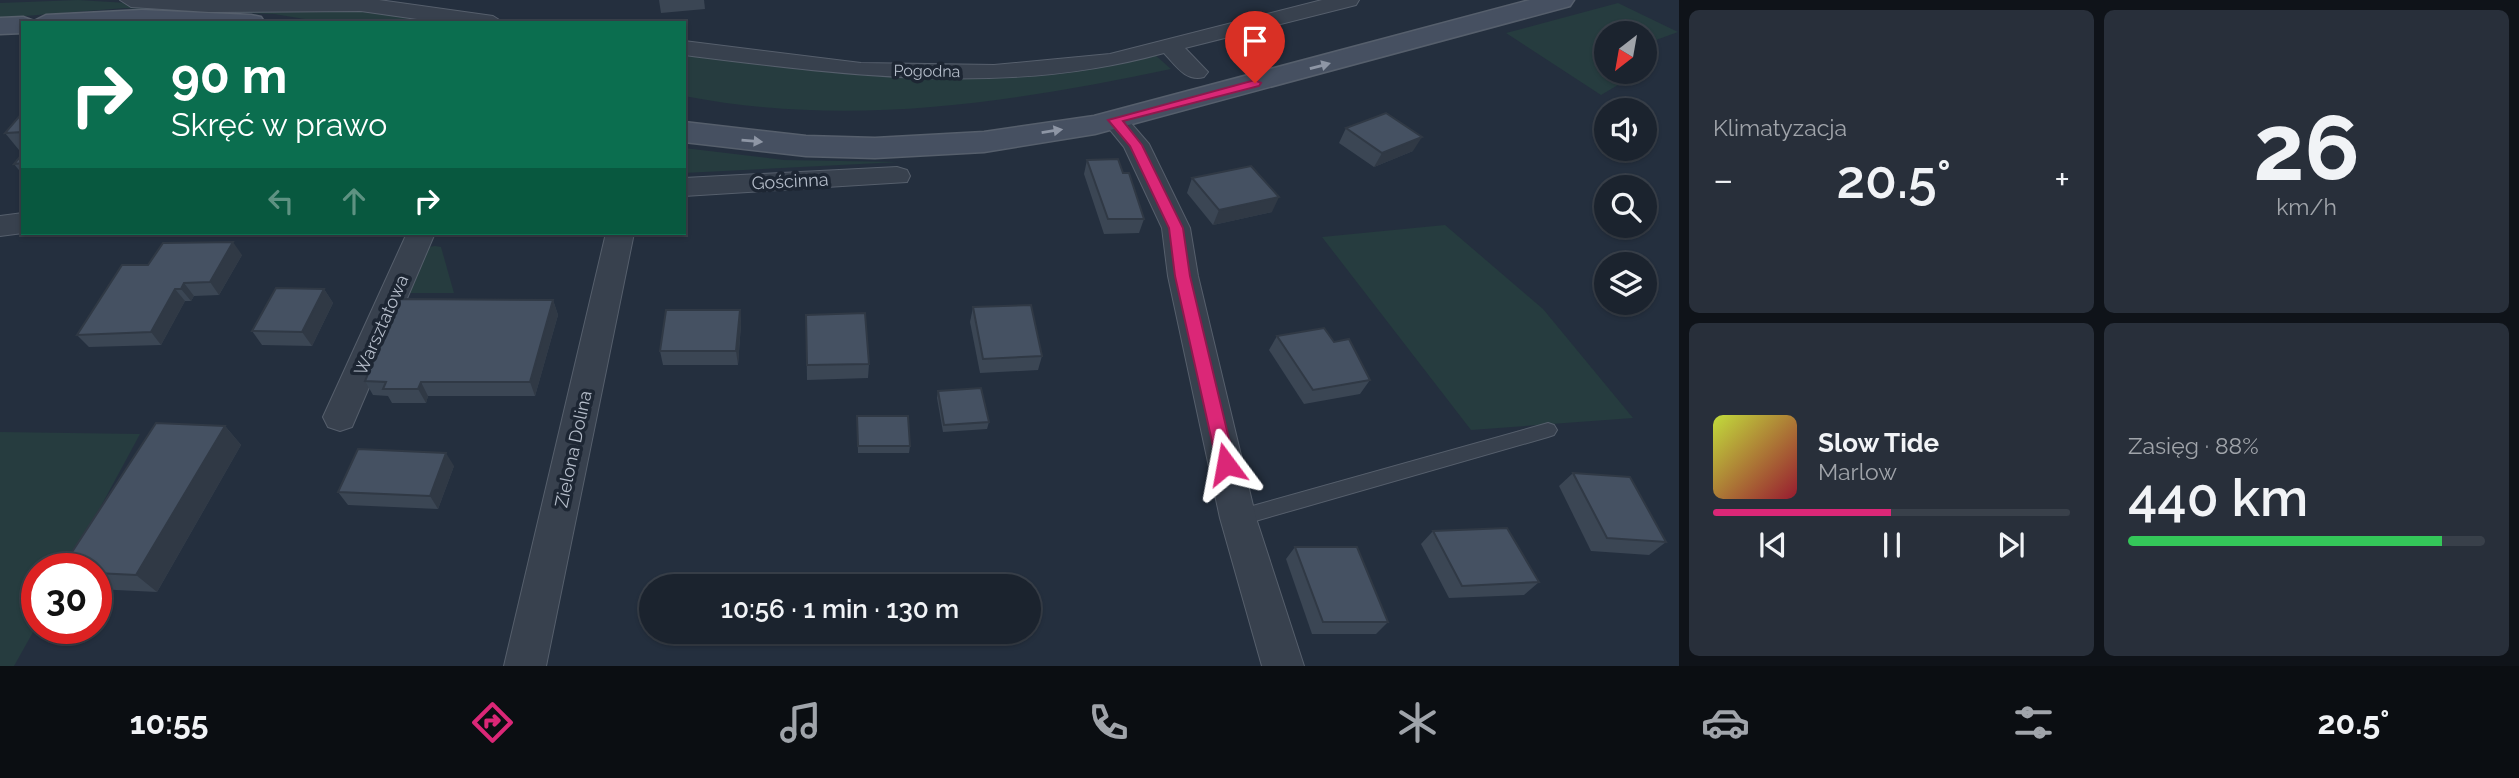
<!DOCTYPE html>
<html lang="pl">
<head>
<meta charset="utf-8">
<style>
  :root { --surface:#1b232e; --page:#282f3a; --text:#f1f3f6; --muted:#a0a4aa; --line:#39404a; --accent:#db2777 }
  body { margin:0; font-family:Raleway,sans-serif; background:var(--page); color:var(--text); height:100vh; display:flex; flex-direction:column; font-size:26px; white-space:nowrap }
  * { box-sizing:border-box; margin:0 }
  p { font-size:23px; color:var(--muted) }
  .icon { flex:none; width:38px; height:38px; fill:none; stroke:currentColor; stroke-width:2; stroke-linecap:round; stroke-linejoin:round }
  .map { position:relative; flex:1; overflow:hidden }
  .panel { display:flex; flex-direction:column; gap:10px; padding:10px; background:#0f1319; width:840px }
  .panel>* { flex:none }
  .guide { position:absolute; left:21px; top:21px; width:665px; height:214px; border-radius:0px; box-shadow:0 2px 5px #0004,0 0 0 2px var(--line); background:#0b6e4f; color:#fff; overflow:hidden }
  .needle { width:46px; rotate:211deg }
  .controls { position:absolute; left:1594px; top:21px; display:grid; gap:14px }
  .controls a { display:grid; place-items:center; width:63px; height:63px; border-radius:50%; background:var(--surface); box-shadow:0 2px 5px #0004,0 0 0 2px var(--line); font-size:35px }
  .speed { position:absolute; left:21px; top:553px; display:flex; gap:14px; font-size:35px; font-weight:700; text-align:center }
  .speed>* { display:grid; place-content:center; width:91px; height:91px; border-radius:50%; background:var(--surface); box-shadow:0 2px 5px #0004,0 0 0 2px var(--line); line-height:1 }
  .speed .limit { border:10px solid #d22; background:#fff; color:#111 }
  .pin { position:absolute; display:grid; place-items:center; width:60px; height:60px; color:#fff; margin:-72px -30px; border-radius:50% 50% 50% 0; rotate:-45deg; box-shadow:0 0 7px #0007 }
  .pin .icon { rotate:45deg }
  .me { position:absolute; width:77px; margin:-38px; rotate:347deg; stroke-linejoin:round; filter:drop-shadow(0 0 5px #0008) }
  .turn { display:flex; align-items:center; gap:24px; height:147px; padding:0 35px; font-size:32px }
  .turn .icon { width:91px; height:91px; stroke-width:2.5 }
  .turn b { display:block; font-size:49px; line-height:60px }
  .lanes { display:flex; align-items:center; height:66px; padding:0 35px; background:#0003; justify-content:center; gap:35px; direction:ltr }
  .lanes .off { opacity:.35 }
  .big { font-size:52px; font-weight:600; line-height:1.1 }
  .panel .tile { flex:1; display:flex; flex-direction:column; justify-content:center; gap:10px; min-width:0; padding:0 24px; border-radius:10px; background:var(--page) }
  .panel .dial { align-items:center; gap:0 }
  .dial b { font-size:91px; line-height:1 }
  .song { display:flex; align-items:center; gap:21px }
  .cover { width:84px; height:84px; border-radius:10px; background:linear-gradient(135deg,hsl(70 70% 55%),hsl(350 70% 35%)) }
  .played { height:7px; border-radius:4px; background:linear-gradient(90deg,var(--accent) 50%,var(--line) 50%) }
  .keys { display:flex; justify-content:space-around; direction:ltr }
  .heat { display:flex; justify-content:space-between; align-items:center; font-size:38px; direction:ltr }
  .charge { height:10px; border-radius:5px; background:linear-gradient(90deg,#34c759 88%,var(--line) 0) }
  .panel .tiles { flex:1; display:grid; gap:10px; grid-template-columns:repeat(2,1fr) }
  .trip { position:absolute; left:639px; top:574px; width:402px; height:70px; border-radius:35px; background:var(--surface); box-shadow:0 2px 5px #0004,0 0 0 2px var(--line); font-weight:600; line-height:70px; text-align:center }
  .tabs { display:flex; height:112px; justify-content:space-around; align-items:center; background:#0b0e12; color:var(--muted) }
  .tabs .icon { width:49px; height:49px }
  .tabs .selected { color:var(--accent) }
  .tabs b { font-size:32px; color:var(--text) }
  main { display:flex; flex:1; min-height:0 }
  .map>svg:first-child { display:block }
  .green { fill:#263c3f }
  .lines { fill:none; stroke-linecap:round; stroke-linejoin:round }
  .service-casing { stroke:#565f6c; stroke-width:2 }
  .minor-casing { stroke:#565f6c; stroke-width:2 }
  .secondary-casing { stroke:#565f6c; stroke-width:3 }
  .service { fill:#38414e; fill-rule:evenodd }
  .minor { fill:#38414e; fill-rule:evenodd }
  .secondary { fill:#465061; fill-rule:evenodd }
  .wall { fill:#3b4654 }
  .shaded-wall { fill:#303945 }
  .building { fill:#455162; stroke:#303945; stroke-width:2 }
  .oneway { fill:#8e96a5 }
  .route { fill:#db2777; stroke:#8e194d; stroke-width:2 }
  .labels { text-anchor:middle; dominant-baseline:central; stroke-width:7; stroke-linejoin:round; paint-order:stroke }
  .far-street-label { font-size:16px; fill:#b4bcc9; stroke:#1d2633 }
  .street-label { font-size:18px; fill:#b4bcc9; stroke:#1d2633 }
</style>
</head>
<body>
<main>
<div class="map">
<svg width="1679" height="666" viewBox="0 0 1679 666">
  <rect width="100%" height="100%" fill="#242f3e"/>
  <g class="green">
    <polygon points="78,0 210,8 360,7 472,23 329,23 274,14 125,8 0,18 0,3"/>
    <polygon points="1618,3 1678,32 1645,44 1645,33 1606,33 1606,72 1640,72 1601,95 1506,33"/>
    <path d="M684 51 998 75 1116 65 1154 54 1171 69C1008 103 850 128 684 96Z"/>
    <polygon points="684,148 784,160 899,162 684,173"/>
    <polygon points="1445,225 1543,309 1633,418 1471,430 1322,237"/>
    <polygon points="435,246 441,247 454,293 409,293 429,247"/>
    <polygon points="0,432 140,434 67,569 37,569 37,625 14,666 0,666"/>
  </g>
  <g class="lines">
    <g class="service-casing">
      <polygon id="service" points="1548,423 1554,425 1557,430 1554,435 1548,437 1238,526 1231,524 1229,518 1231,512 1238,510"/>
    </g>
    <g class="minor-casing">
      <g id="minor">
        <polygon points="120,0 379,0 493,16 504,23 445,23 361,11 209,12 131,7"/>
        <path d="M1322 0H1359L1356 5 1185 48 1208 72 1204 77C1186 82 1176 66 1164 53 1007 97 844 75 684 55V41L861 63 994 65 1110 54Z"/>
        <polygon points="1115,112 1124,115 1149,144 1190,228 1198,276 1256,518 1304,666 1262,666 1220,518 1168,276 1162,228 1124,147 1102,120 1106,115"/>
        <polygon points="897,167 907,170 910,176 907,182 684,196 684,178"/>
        <polygon points="23,213 23,233 0,236 0,216"/>
        <polygon points="407,233 435,233 352,427 340,431 328,427 323,417"/>
        <polygon points="606,233 634,233 546,666 504,666"/>
      </g>
    </g>
    <g class="secondary-casing">
      <g id="secondary">
        <polygon points="1530,0 1574,0 1570,6 1095,134 984,152 875,158 806,156 684,142 684,122 806,136 875,138 984,132 1094,116"/>
        <polygon points="142,10 251,15 261,17 265,23 23,23 23,33 0,34 0,18 23,17 34,21 46,15"/>
      </g>
    </g>
    <use href="#service" class="service"/>
    <use href="#minor" class="minor"/>
    <use href="#secondary" class="secondary"/>
  </g>
  <g class="wall">
    <polygon points="659,0 704,0 705,9 661,13"/>
    <polygon points="23,112 23,150 19,150 5,133"/>
    <polygon points="1346,128 1413,151 1374,167 1339,143"/>
    <polygon points="23,153 23,175 14,164"/>
    <polygon points="1087,160 1144,219 1139,233 1104,234 1084,174"/>
    <polygon points="1192,178 1272,212 1213,225 1187,193"/>
    <polygon points="242,255 219,295 194,296 191,301 185,301 161,345 89,347 77,335 148,265"/>
    <polygon points="324,289 333,303 312,346 262,345 252,331"/>
    <polygon points="553,300 558,315 535,396 428,396 426,403 392,403 388,396 373,395 365,381"/>
    <polygon points="973,307 1042,356 1038,370 980,373 970,322"/>
    <polygon points="740,310 741,324 738,365 663,365 660,351"/>
    <polygon points="806,315 869,364 868,378 807,380"/>
    <polygon points="1277,336 1334,342 1370,380 1360,394 1304,404 1269,350"/>
    <polygon points="938,391 989,422 987,429 943,432 937,398"/>
    <polygon points="857,416 910,446 909,453 858,453"/>
    <polygon points="225,426 241,445 157,592 96,589 96,569"/>
    <polygon points="454,466 438,509 348,505 338,492"/>
    <polygon points="1573,473 1666,542 1649,555 1591,551 1559,486"/>
    <polygon points="1433,531 1539,582 1524,595 1449,598 1421,544"/>
    <polygon points="1295,547 1388,622 1376,634 1312,634 1286,559"/>
  </g>
  <g class="shaded-wall">
    <polygon points="1422,137 1413,151 1374,167 1382,153"/>
    <polygon points="1279,197 1272,212 1213,225 1219,210"/>
    <polygon points="233,242 242,255 219,295 210,282"/>
    <polygon points="184,283 194,296 191,301 181,289"/>
    <polygon points="175,289 185,301 161,345 151,332"/>
    <polygon points="324,289 333,303 312,346 302,332"/>
    <polygon points="553,300 558,315 535,396 530,382"/>
    <polygon points="740,310 741,324 738,365 736,351"/>
    <polygon points="421,382 428,396 426,403 418,389"/>
    <polygon points="225,426 241,445 157,592 136,575"/>
    <polygon points="446,453 454,466 438,509 430,496"/>
  </g>
  <g class="building">
    <polygon points="23,112 23,132 5,133"/>
    <polygon points="1386,113 1422,137 1382,153 1346,128"/>
    <polygon points="23,153 23,163 14,164"/>
    <polygon points="1118,159 1123,173 1129,173 1144,219 1108,219 1087,160"/>
    <polygon points="1251,166 1279,197 1219,210 1192,178"/>
    <polygon points="233,242 210,282 184,283 181,289 175,289 151,332 77,335 122,265 148,265 163,243"/>
    <polygon points="276,288 324,289 302,332 252,331"/>
    <polygon points="400,299 553,300 530,382 421,382 418,389 383,389 386,382 365,381"/>
    <polygon points="1031,305 1042,356 983,359 973,307"/>
    <polygon points="666,310 740,310 736,351 660,351"/>
    <polygon points="865,313 869,364 807,365 806,315"/>
    <polygon points="1324,328 1334,342 1349,339 1370,380 1313,390 1277,336"/>
    <polygon points="981,388 989,422 944,425 938,391"/>
    <polygon points="857,416 908,416 910,446 858,446"/>
    <polygon points="156,423 225,426 136,575 96,573 96,569 61,569"/>
    <polygon points="358,449 446,453 430,496 338,492"/>
    <polygon points="1573,473 1630,477 1666,542 1607,538"/>
    <polygon points="1507,528 1539,582 1462,586 1433,531"/>
    <polygon points="1295,547 1357,547 1388,622 1323,622"/>
  </g>
  <defs><path id="oneway-solid" d="M-6-.8H1V-3.2L6.5 0L1 3.2V.8H-6Z" transform="scale(1.75)"/></defs>
  <g class="oneway">
    <use href="#oneway-solid" transform="translate(1320 66) rotate(-15)"/>
    <use href="#oneway-solid" transform="translate(1052 131) rotate(-9)"/>
    <use href="#oneway-solid" transform="translate(752 141) rotate(5)"/>
  </g>
  <polygon class="route" points="1255,80 1261,83 1259,86 1123,121 1142,145 1183,228 1190,276 1235,464 1226,472 1217,464 1175,276 1169,228 1130,146 1108,120"/>
  <g class="labels">
    <g class="far-street-label">
      <text transform="translate(927 71) rotate(1)">Pogodna</text>
    </g>
    <g class="street-label">
      <text transform="translate(790 181) rotate(-3)">Gościnna</text>
      <text transform="translate(381 325) rotate(-66)">Warsztatowa</text>
      <text transform="translate(573 449) rotate(-78)">Zielona Dolina</text>
    </g>
  </g>
</svg>
<div class="controls">
<a><svg class="needle" viewBox="-14 -14 28 28"><path d="M0-13l5 13h-10z" fill="#e53935"/><path d="M0 13l5-13h-10z" fill="#a0a4aa"/></svg></a>
<a><svg class="icon" aria-label="sound" viewBox="0 0 24 24"><path d="M4 9h4l5-4v14l-5-4H4zM17 9q2 3 0 6"/></svg></a>
<a><svg class="icon" aria-label="search" viewBox="0 0 24 24"><circle cx="10" cy="10" r="6"/><path d="M15 15l6 6"/></svg></a>
<a><svg class="icon" aria-label="layers" viewBox="0 0 24 24"><path d="M12 4l9 5-9 5-9-5zM3 14l9 5 9-5"/></svg></a>
</div>
<div class="speed"><div class="limit">30</div></div>
<div class="pin" style="left:1255px;top:83px;background:#d93025"><svg class="icon" aria-label="arrive" viewBox="0 0 24 24"><path d="M6 21V4h12l-3 4 3 4H6"/></svg></div>
<svg class="me" style="left:1226px;top:464px" viewBox="-20 -20 40 40"><path d="M0-17L14 15 0 8-14 15z" fill="#db2777" stroke="#fff" stroke-width="4"/></svg>
<div class="trip">10:56 · 1 min · 130 m</div>
<div class="guide">
<div class="turn"><svg class="icon" aria-label="right" viewBox="0 0 24 24"><path d="M7 20v-9h11M14 6l5 5-5 5"/></svg><div><b>90 m</b>Skręć w prawo</div></div>
<div class="lanes"><svg class="icon off" aria-label="left" viewBox="0 0 24 24"><path d="M17 20v-9H6M10 6l-5 5 5 5"/></svg><svg class="icon off" aria-label="ahead" viewBox="0 0 24 24"><path d="M12 20V5M6 11l6-6 6 6"/></svg><svg class="icon" aria-label="right" viewBox="0 0 24 24"><path d="M7 20v-9h11M14 6l5 5-5 5"/></svg></div>
</div>
</div>
<section class="panel">
<div class="tiles">
<div class="tile"><p>Klimatyzacja</p>
<div class="heat"><a>−</a><b class="big">20.5°</b><a>+</a></div>
</div>
<div class="tile dial"><b>26</b><p>km/h</p></div>
<div class="tile">
<div class="song"><i class="cover"></i><div><b>Slow Tide</b><p>Marlow</p></div></div>
<div class="played"></div>
<div class="keys"><svg class="icon" aria-label="previous" viewBox="0 0 24 24"><path d="M18 5L8 12l10 7zM5 5v14"/></svg><svg class="icon" aria-label="pause" viewBox="0 0 24 24"><path d="M8 5v14M16 5v14"/></svg><svg class="icon" aria-label="next" viewBox="0 0 24 24"><path d="M6 5l10 7-10 7zM19 5v14"/></svg></div>
</div>
<div class="tile"><p>Zasięg · 88%</p><b class="big">440 km</b><div class="charge"></div></div>
</div>
</section>
</main>
<nav class="tabs">
<b>10:55</b>
<svg class="icon selected" aria-label="directions" viewBox="0 0 24 24"><path d="M12 3l9 9-9 9-9-9zM9 14v-3h6M13 9l2 2-2 2"/></svg>
<svg class="icon" aria-label="music" viewBox="0 0 24 24"><path d="M9 18V5l10-2v13"/><circle cx="6" cy="18" r="3"/><circle cx="16" cy="16" r="3"/></svg>
<svg class="icon" aria-label="phone" viewBox="0 0 24 24"><path d="M5 4h4l2 5-3 2q2 4 5 5l2-3 5 2v4C11 20 4 13 5 4z"/></svg>
<svg class="icon" aria-label="climate" viewBox="0 0 24 24"><path d="M12 3v18M4 7l16 10M4 17L20 7"/></svg>
<svg class="icon" aria-label="car" viewBox="0 0 24 24"><path d="M5 17H2v-5l4-1 3-4h7l3 4 3 1v5h-3M9 17h6M6 11h13"/><circle cx="7" cy="17" r="2"/><circle cx="17" cy="17" r="2"/></svg>
<svg class="icon" aria-label="filters" viewBox="0 0 24 24"><path d="M4 7h16M4 17h16"/><circle cx="9" cy="7" r="2"/><circle cx="15" cy="17" r="2"/></svg>
<b>20.5°</b>
</nav>
</body>
</html>
